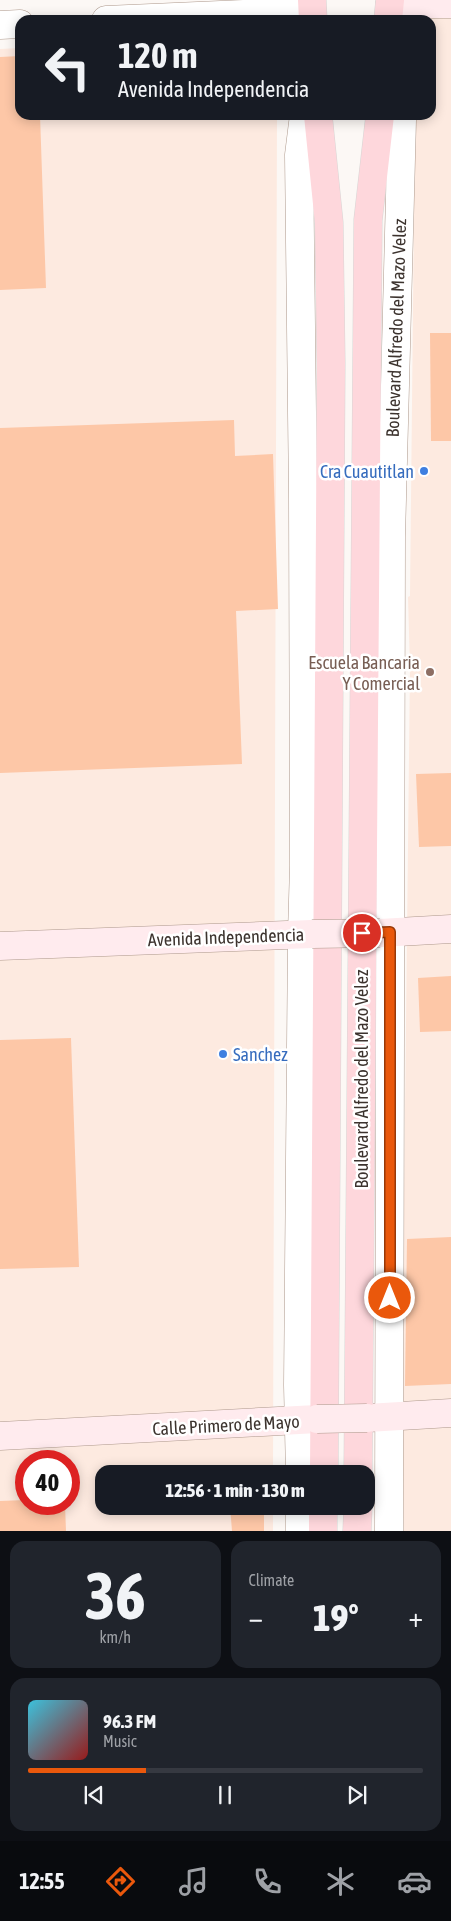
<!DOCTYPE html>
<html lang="en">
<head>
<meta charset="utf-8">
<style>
  :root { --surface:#171b24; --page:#20242c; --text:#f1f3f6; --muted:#9ea1a6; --line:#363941; --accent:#ea580c }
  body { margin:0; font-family:"Asap Condensed",sans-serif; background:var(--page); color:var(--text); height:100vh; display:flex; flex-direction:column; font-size:19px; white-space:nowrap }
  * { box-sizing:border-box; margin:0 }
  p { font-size:16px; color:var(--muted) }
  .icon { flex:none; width:28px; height:28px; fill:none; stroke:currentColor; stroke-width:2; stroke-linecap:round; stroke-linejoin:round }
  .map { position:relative; height:1531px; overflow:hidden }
  .panel { display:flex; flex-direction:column; gap:10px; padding:10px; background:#0d0f14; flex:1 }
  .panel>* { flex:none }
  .banner { position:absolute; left:15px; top:15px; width:421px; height:105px; border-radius:15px; box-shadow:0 2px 12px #0003; background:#171b24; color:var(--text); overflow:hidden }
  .speed { position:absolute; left:15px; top:1450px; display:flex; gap:10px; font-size:25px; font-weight:700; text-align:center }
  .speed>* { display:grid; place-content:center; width:65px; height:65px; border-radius:50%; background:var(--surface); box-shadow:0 2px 12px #0003; line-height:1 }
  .speed .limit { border:8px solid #d22; background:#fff; color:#111 }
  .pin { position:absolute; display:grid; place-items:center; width:42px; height:42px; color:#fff; margin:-21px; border:2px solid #fff; border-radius:50%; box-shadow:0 1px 5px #0007 }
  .me { position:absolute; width:55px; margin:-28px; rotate:0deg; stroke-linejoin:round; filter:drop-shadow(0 0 4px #0008) }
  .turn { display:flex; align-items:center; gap:18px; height:105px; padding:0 20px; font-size:22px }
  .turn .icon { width:65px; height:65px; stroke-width:2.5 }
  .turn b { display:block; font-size:35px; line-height:42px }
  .big { font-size:38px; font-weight:800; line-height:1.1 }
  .panel .widget { flex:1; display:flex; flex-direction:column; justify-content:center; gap:8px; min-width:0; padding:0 18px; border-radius:15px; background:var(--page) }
  .panel .dial { align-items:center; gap:0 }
  .dial b { font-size:65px; line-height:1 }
  .song { display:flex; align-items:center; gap:15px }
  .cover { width:60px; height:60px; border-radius:8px; background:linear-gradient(135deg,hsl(190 70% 55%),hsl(0 70% 35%)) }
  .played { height:5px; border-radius:2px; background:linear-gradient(90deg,var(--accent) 30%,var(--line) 30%) }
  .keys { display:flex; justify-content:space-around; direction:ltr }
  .heat { display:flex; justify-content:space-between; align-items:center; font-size:28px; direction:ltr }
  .panel .tiles { flex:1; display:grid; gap:10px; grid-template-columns:1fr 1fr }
  .widget:last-child { grid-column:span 2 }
  .trip { position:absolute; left:95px; top:1465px; width:280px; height:50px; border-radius:15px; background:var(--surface); box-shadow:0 2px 12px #0003; font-weight:800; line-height:50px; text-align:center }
  .dock { display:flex; height:80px; justify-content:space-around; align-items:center; background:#090b0e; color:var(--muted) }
  .dock .icon { width:35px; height:35px }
  .dock .active { color:var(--accent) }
  .dock b { font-size:22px; color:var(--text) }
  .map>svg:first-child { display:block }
  .built { fill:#fdeae0; fill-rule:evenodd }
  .building { fill:#fdc7a7 }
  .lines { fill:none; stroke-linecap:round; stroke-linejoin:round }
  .tertiary-casing { stroke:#ae998c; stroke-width:29 }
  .secondary-casing { stroke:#ae998c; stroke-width:29 }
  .primary-casing { stroke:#d8d6d5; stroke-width:29 }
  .tertiary { stroke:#fff; stroke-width:28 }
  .secondary { stroke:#ffebee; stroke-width:28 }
  .primary { stroke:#fed7dc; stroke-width:28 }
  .secondary-bridge-casing { stroke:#ae998c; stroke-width:29; stroke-linecap:butt }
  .secondary-bridge { stroke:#ffebee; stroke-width:28 }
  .route-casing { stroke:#983908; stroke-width:12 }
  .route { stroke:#ea580c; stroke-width:9 }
  .shop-dot { fill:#3f7fe0; stroke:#fff; stroke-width:2 }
  .education-dot { fill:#8d6e63; stroke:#fff; stroke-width:2 }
  .labels { text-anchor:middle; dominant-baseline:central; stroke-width:5; stroke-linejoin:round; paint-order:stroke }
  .street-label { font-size:18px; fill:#3c332e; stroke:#fff }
  .shop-label { font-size:18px; fill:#366cbe; stroke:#fff; text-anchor:end }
  .education-label { font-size:18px; fill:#785e54; stroke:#fff; text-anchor:end }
</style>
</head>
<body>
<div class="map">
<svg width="451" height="1531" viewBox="0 0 451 1531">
  <rect width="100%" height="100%" fill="#fcf8f5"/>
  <g class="built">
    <polygon points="417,0 451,0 451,1531 404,1531 402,1381 410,667 408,597 410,596 415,115 431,115 431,20 416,20"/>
    <path d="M20 48V115H277L273 1474H104V1506H273V1531H0V49ZM26 1461H69V1504H26Z"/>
  </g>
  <g class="building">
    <polygon points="20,56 20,115 40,115 46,288 0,290 0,57"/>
    <polygon points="430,333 451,333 451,441 431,441"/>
    <polygon points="234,420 235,456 273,454 278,609 236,611 242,764 0,773 0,428"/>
    <polygon points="451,773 451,846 419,847 416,774"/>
    <polygon points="451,976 451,1031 420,1032 418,978"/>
    <polygon points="71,1038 79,1267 0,1269 0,1040"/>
    <polygon points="451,1237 451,1384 405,1386 407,1239"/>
    <polygon points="26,1500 26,1504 65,1504 66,1531 0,1531 0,1501"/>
    <polygon points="230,1506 264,1506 264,1531 232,1531"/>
  </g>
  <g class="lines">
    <g class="tertiary-casing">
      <g id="tertiary">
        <polyline points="106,20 312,11"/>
        <polyline points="0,25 20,24"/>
        <polyline points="300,1474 298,1385 302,934 304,866 303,498 299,155 303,123 306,115"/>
        <polyline points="300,1506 300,1531"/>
        <polyline points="389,1531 391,537 402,120 401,115"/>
      </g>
    </g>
    <g class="secondary-casing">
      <g id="secondary">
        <polyline points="390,4 451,4"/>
        <polyline points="380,933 451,929"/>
        <polyline points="0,946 312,934"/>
        <polyline points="367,1418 451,1413"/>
        <polyline points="0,1436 317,1419"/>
      </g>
    </g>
    <g class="primary-casing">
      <g id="primary">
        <polyline points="312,0 313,20"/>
        <polyline points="388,20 390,0"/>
        <polyline points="318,115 329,223 331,363 324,1474"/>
        <polyline points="358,1474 368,220 380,115"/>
        <polyline points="323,1531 323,1506"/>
        <polyline points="357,1531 358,1506"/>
      </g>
    </g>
    <use href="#tertiary" class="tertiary"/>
    <use href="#secondary" class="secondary"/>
    <use href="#primary" class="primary"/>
    <g class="secondary-bridge-casing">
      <g id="secondary-bridge">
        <polyline points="312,934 380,933"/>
        <polyline points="317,1419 367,1418"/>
      </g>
    </g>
    <use href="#secondary-bridge" class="secondary-bridge"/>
  </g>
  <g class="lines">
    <g class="route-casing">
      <polyline id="route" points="362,933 390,932 390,1298"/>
    </g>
    <use href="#route" class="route"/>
  </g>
  <g class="shop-dot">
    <circle cx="424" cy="471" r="5"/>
    <circle cx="223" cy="1054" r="5"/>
  </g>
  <circle class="education-dot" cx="430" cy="672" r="5"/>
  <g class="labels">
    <g class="street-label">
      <text transform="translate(396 328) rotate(-88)">Boulevard Alfredo del Mazo Velez</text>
      <text transform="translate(226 937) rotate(-2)">Avenida Independencia</text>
      <text transform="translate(361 1079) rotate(-90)">Boulevard Alfredo del Mazo Velez</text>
      <text transform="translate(226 1425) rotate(-3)">Calle Primero de Mayo</text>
    </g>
    <g class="shop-label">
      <text x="414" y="471">Cra Cuautitlan</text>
      <text x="233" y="1054" text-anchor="start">Sanchez</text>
    </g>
    <g class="education-label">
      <text x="420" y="662">Escuela Bancaria<tspan x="420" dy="21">Y Comercial</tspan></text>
    </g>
  </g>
</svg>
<div class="speed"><div class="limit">40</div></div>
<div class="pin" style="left:362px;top:933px;background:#d93025"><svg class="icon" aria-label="arrive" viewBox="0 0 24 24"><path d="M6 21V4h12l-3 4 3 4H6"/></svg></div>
<svg class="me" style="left:390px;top:1298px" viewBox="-20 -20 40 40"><circle r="17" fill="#ea580c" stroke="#fff" stroke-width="3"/><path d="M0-11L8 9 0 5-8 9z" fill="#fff"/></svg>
<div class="trip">12:56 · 1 min · 130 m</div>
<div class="banner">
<div class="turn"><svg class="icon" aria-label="left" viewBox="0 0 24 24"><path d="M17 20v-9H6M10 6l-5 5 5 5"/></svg><div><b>120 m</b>Avenida Independencia</div></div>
</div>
</div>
<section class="panel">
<div class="tiles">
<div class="widget dial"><b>36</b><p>km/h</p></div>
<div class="widget"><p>Climate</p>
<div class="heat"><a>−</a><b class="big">19°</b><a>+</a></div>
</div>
<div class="widget">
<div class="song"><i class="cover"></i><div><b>96.3 FM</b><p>Music</p></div></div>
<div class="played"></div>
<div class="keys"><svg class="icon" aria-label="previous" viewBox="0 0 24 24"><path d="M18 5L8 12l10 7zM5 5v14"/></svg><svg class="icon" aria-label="pause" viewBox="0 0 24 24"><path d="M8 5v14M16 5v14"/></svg><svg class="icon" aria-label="next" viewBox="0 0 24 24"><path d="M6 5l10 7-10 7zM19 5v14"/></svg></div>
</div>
</div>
</section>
<nav class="dock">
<b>12:55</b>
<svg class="icon active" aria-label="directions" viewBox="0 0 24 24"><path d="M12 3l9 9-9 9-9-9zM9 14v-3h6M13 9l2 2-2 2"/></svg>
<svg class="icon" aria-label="music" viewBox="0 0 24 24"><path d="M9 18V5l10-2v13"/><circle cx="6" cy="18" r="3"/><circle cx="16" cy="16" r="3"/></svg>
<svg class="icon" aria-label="phone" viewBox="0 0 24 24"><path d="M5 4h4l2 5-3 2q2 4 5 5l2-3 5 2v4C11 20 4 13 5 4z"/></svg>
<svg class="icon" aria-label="climate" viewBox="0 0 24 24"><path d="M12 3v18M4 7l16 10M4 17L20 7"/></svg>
<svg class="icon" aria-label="car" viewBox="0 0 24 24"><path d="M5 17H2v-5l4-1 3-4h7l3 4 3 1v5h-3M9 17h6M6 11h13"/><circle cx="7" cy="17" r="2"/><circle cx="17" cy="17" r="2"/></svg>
</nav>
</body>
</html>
